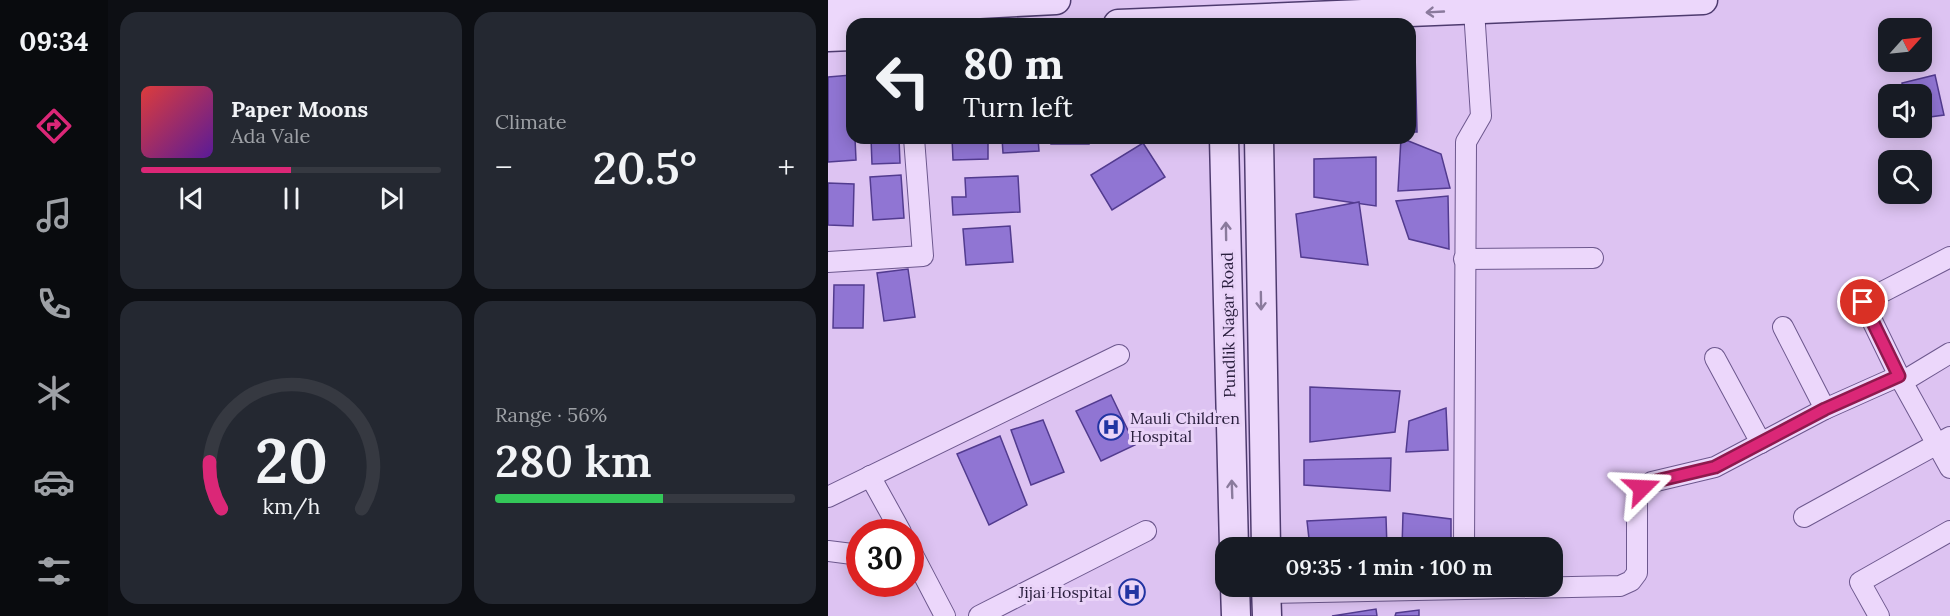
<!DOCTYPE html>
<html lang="en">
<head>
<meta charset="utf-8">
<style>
  :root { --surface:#171b24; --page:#242831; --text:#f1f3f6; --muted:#9ea1a6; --line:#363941; --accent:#db2777 }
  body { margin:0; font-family:Lora,serif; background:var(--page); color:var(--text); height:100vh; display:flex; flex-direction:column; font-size:22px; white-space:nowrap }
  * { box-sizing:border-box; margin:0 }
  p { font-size:20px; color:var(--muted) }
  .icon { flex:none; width:33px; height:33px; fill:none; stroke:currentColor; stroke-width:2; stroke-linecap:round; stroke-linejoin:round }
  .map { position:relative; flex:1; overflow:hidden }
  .drawer { display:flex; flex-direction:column; gap:12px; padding:12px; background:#0d0f14; width:720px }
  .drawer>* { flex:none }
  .banner { position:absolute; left:18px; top:18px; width:570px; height:126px; border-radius:18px; box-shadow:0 3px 15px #0003; background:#171b24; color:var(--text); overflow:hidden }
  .needle { width:39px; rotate:63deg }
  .controls { position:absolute; left:1050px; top:18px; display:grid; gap:12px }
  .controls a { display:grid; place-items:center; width:54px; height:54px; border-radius:12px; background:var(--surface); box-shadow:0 3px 15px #0003; font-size:30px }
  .speed { position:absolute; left:18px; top:519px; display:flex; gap:12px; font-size:30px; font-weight:700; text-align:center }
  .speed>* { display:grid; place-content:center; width:78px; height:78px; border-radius:50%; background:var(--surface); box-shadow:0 3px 15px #0003; line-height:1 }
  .speed .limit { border:9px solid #d22; background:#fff; color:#111 }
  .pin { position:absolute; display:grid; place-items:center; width:51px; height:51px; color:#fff; margin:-26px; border:3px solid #fff; border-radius:50%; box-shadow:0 2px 6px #0007 }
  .me { position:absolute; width:66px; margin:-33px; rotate:69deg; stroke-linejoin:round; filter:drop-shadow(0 0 4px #0008) }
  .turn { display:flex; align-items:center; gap:21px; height:126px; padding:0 18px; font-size:27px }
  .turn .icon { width:78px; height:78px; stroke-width:2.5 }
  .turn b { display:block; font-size:42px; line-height:51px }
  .big { font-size:45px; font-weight:600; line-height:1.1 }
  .drawer .card { flex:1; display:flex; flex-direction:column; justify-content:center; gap:9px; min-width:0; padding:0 21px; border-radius:18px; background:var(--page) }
  .drawer .dial { align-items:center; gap:0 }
  .dial svg { height:156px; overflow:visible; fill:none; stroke:var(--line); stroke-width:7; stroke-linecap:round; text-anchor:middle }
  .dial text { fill:var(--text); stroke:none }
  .song { display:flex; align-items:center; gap:18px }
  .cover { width:72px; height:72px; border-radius:9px; background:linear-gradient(135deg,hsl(0 70% 55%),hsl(270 70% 35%)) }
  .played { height:6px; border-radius:3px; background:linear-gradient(90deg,var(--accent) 50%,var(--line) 50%) }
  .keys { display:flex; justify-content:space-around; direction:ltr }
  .heat { display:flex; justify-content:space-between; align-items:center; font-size:33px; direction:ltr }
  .charge { height:9px; border-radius:4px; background:linear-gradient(90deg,#34c759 56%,var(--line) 0) }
  .drawer .tiles { flex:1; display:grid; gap:12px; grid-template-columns:repeat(2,1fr) }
  .trip { position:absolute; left:387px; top:537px; width:348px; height:60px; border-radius:18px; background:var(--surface); box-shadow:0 3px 15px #0003; font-weight:600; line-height:60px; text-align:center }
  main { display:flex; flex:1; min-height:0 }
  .dock { display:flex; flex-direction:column; width:108px; justify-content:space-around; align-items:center; background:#090b0e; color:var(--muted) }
  .dock .icon { width:42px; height:42px }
  .dock .on { color:var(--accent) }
  .dock b { font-size:27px; color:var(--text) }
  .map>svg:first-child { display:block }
  .building { fill:#9075d3; stroke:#523b8f; stroke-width:1.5 }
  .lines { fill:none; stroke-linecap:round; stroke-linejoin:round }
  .street-casing { stroke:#6d588e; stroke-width:22 }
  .secondary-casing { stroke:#4e3b6f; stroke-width:31 }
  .street { stroke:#ecd7fb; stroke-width:20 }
  .secondary { stroke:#ecd7fb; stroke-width:28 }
  .oneway { stroke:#8a7a9c }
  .route-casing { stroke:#8e194d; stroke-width:15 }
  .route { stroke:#db2777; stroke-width:10 }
  .labels { text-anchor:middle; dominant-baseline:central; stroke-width:6; stroke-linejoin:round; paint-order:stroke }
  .street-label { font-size:16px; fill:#281d3c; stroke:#e9d3f8 }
  .poi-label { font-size:16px; fill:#281d3c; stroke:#e9d3f8; text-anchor:start }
</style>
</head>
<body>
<main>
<nav class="dock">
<b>09:34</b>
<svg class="icon on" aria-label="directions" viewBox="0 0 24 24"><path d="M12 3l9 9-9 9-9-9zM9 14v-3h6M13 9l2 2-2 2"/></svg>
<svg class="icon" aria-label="music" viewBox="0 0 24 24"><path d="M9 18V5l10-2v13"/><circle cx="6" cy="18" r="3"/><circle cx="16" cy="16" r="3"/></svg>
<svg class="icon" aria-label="phone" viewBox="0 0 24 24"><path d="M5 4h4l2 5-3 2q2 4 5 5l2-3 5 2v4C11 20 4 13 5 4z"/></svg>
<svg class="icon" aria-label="climate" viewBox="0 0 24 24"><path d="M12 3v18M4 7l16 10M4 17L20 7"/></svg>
<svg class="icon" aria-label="car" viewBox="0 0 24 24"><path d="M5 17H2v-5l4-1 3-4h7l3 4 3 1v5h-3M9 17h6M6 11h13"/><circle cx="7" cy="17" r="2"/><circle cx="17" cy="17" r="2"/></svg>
<svg class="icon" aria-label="filters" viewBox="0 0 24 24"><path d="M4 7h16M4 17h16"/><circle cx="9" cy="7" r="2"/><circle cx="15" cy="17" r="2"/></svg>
</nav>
<section class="drawer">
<div class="tiles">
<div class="card">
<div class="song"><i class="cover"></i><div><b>Paper Moons</b><p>Ada Vale</p></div></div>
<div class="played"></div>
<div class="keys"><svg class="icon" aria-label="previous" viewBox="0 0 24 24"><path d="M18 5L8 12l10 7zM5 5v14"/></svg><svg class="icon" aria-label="pause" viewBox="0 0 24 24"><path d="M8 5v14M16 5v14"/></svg><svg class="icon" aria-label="next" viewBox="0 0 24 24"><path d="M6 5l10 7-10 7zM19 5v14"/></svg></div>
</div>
<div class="card"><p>Climate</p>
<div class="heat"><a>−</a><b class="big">20.5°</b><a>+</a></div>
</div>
<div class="card dial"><svg viewBox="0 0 100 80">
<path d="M14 69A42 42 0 1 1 86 69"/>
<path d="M14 69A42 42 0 0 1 8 45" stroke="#db2777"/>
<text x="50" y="56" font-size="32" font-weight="700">20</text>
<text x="50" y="72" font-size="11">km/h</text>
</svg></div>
<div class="card"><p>Range · 56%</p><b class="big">280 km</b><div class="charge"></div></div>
</div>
</section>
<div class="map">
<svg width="1122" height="616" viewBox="0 0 1122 616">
  <rect width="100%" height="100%" fill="#ddc3f2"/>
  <g class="building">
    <polygon points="587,52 589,132 582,132 582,53"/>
    <polygon points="23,75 24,138 27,138 28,160 0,162 0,77"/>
    <polygon points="1107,75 1116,115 1095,118 1094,94 1076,94 1074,83"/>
    <polygon points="43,138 71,138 72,163 44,164"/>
    <polygon points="124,138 160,138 160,159 125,160"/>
    <polygon points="174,138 210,138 211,151 175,153"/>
    <rect x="223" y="138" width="38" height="6"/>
    <polygon points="573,138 613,154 622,188 570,191"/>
    <polygon points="315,143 337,177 284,210 263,175"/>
    <polygon points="548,157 548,206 486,197 486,159"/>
    <polygon points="73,175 76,218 45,220 42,177"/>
    <polygon points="190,176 192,212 125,215 124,197 138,197 137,178"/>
    <polygon points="0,183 26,184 25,226 0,225"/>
    <polygon points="620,196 621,249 581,239 568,201"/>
    <polygon points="531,202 540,265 473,257 468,214"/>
    <polygon points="182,226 185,262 138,265 135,229"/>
    <polygon points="80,269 87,317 56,321 49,273"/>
    <polygon points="6,285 36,285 35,328 5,328"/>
    <polygon points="482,387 572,391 567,432 482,442"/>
    <polygon points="283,395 307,445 273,461 248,411"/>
    <polygon points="618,408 620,450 578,452 581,421"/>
    <polygon points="215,420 236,472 203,485 183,430"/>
    <polygon points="172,436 199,505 161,525 129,454"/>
    <polygon points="563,458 562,491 476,485 476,460"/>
    <polygon points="575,513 623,519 623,548 574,548"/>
    <polygon points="558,517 559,548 482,548 479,521"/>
    <polygon points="548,609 549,616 504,616"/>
    <polygon points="591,610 591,616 567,616 568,613"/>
  </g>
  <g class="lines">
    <g class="street-casing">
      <g id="street">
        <polyline points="1122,257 1035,302 1071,376 1122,468"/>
        <polyline points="636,259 765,258"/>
        <polyline points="0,262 95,256 86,138"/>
        <polyline points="955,327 997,409"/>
        <polyline points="887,358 933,443"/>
        <polyline points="1074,382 1122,353"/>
        <polyline points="42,476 73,532"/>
        <polyline points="0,497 291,355"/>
        <polyline points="976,517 1122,437"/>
        <polyline points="636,548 638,142 653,116 646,10"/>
        <polyline points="82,549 117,616"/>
        <polyline points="0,551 32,555"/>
        <polyline points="438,593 792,586 803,581 809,573 809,498 815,488 824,482 887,467 997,409 1071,376"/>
        <polyline points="151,616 318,531"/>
        <polyline points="1051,616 1032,582 1122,531"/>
      </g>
    </g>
    <g class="secondary-casing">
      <g id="secondary">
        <polyline points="0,12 228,0"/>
        <polyline points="290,24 875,0"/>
        <polyline points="0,37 24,36"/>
        <polyline points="396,138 406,548"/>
        <polyline points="431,138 438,548"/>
        <polyline points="407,586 408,616"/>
        <polyline points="438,586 439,616"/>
      </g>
    </g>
    <use href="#street" class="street"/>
    <use href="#secondary" class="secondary"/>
  </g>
  <defs><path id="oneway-shaft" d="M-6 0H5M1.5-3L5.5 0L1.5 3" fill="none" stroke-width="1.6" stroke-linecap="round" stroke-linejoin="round" transform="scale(1.5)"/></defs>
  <g class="oneway">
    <use href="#oneway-shaft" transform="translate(607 12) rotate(177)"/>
    <use href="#oneway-shaft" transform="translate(398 231) rotate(-91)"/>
    <use href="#oneway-shaft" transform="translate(433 301) rotate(89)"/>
    <use href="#oneway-shaft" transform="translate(404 489) rotate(-92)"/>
  </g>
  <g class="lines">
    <g class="route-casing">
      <polyline id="route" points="814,488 824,482 887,467 997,409 1071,376 1035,302"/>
    </g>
    <use href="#route" class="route"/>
  </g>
  <defs>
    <g id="hospital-ring" transform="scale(1.35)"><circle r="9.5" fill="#e9d3f8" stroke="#2234a2" stroke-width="1.5"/><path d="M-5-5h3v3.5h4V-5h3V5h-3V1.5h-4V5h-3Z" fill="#2234a2"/></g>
  </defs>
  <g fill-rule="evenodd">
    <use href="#hospital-ring" x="283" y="427"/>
    <use href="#hospital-ring" x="304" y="592"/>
  </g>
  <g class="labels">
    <g class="street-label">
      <text transform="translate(400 325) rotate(-91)">Pundlik Nagar Road</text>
    </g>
    <g class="poi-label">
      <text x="302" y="418">Mauli Children<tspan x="302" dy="18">Hospital</tspan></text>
      <text x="284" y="592" text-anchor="end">Jijai Hospital</text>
    </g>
  </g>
</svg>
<div class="controls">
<a><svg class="needle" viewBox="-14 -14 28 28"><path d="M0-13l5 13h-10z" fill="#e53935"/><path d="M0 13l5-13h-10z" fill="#9ea1a6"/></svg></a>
<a><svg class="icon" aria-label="sound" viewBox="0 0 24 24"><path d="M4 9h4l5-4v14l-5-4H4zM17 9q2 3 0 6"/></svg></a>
<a><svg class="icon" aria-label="search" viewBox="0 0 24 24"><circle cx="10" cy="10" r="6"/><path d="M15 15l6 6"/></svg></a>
</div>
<div class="speed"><div class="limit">30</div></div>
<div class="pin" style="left:1035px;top:302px;background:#d93025"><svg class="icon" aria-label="arrive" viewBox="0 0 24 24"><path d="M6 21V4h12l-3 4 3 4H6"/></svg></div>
<svg class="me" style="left:814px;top:488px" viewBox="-20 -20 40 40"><path d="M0-17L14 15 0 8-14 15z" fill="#db2777" stroke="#fff" stroke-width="4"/></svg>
<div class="trip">09:35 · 1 min · 100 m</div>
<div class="banner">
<div class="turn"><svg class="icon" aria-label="left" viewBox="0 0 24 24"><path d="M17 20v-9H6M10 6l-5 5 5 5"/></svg><div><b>80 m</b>Turn left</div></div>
</div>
</div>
</main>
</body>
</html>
